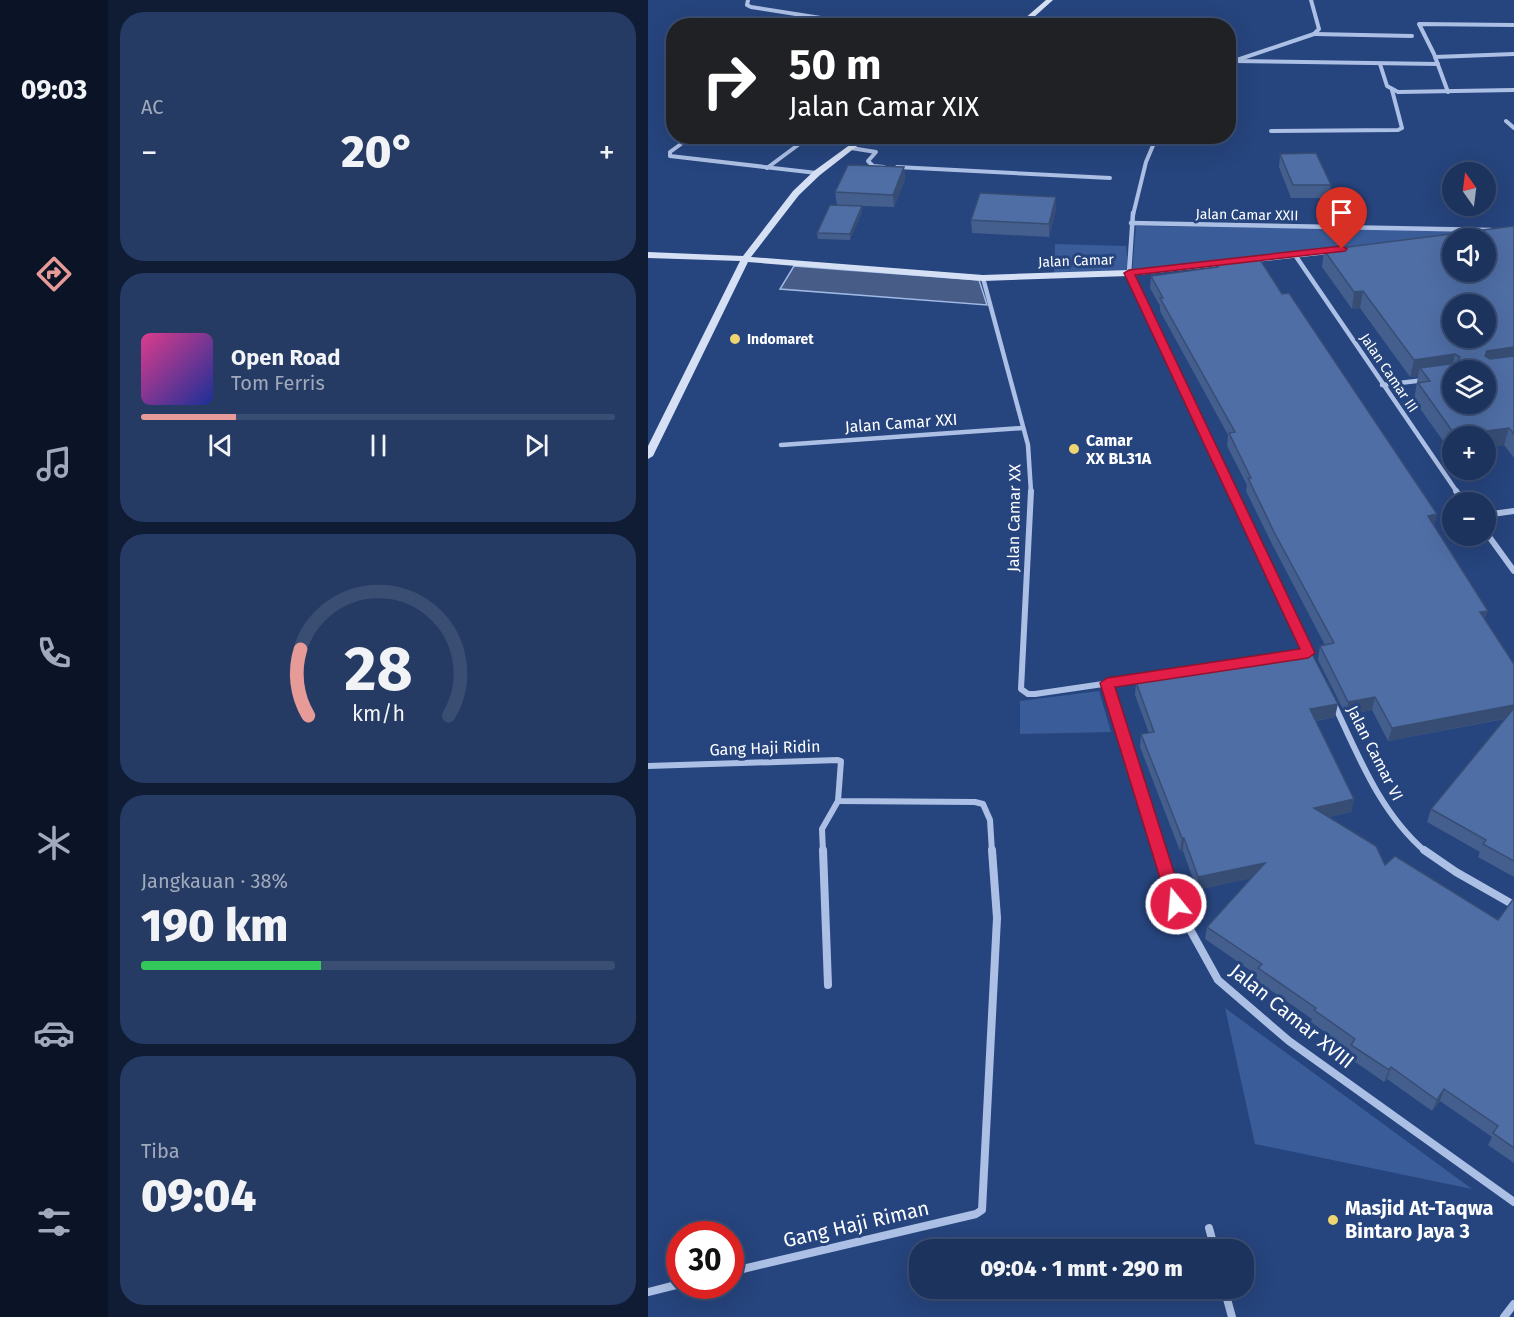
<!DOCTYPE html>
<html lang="id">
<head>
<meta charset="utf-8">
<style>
  :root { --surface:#1c335e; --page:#253b64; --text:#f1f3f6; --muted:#a0aabc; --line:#3a4e73; --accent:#e69b98 }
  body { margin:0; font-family:"Fira Sans",sans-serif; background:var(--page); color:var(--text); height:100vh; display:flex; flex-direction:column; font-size:22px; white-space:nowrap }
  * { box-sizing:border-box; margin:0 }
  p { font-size:20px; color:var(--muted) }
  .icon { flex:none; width:33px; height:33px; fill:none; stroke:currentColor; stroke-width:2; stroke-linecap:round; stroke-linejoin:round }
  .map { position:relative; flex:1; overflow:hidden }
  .drawer { display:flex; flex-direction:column; gap:12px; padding:12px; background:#0f1c34; width:540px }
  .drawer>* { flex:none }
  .top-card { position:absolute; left:18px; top:18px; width:570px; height:126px; border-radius:24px; box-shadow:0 6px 24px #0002,0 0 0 2px var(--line); background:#202124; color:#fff; overflow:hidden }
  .needle { width:39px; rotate:346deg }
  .fabs { position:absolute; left:794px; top:162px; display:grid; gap:12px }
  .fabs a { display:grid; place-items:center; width:54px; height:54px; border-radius:50%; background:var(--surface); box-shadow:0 6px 24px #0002,0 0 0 2px var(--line); font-size:30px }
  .speed { position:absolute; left:18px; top:1221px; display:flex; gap:12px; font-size:30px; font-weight:700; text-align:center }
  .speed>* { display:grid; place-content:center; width:78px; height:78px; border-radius:50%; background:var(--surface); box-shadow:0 6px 24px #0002,0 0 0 2px var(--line); line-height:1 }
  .speed .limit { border:9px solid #d22; background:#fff; color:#111 }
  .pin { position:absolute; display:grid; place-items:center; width:51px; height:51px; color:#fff; margin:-62px -26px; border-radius:50% 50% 50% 0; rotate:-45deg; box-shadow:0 0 6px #0007 }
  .pin .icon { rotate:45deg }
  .me { position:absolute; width:66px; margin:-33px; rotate:343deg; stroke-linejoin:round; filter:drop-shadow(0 0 4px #0008) }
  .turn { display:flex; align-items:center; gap:21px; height:126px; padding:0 24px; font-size:27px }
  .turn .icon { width:78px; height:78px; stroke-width:2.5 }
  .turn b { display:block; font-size:42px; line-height:51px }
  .big { font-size:45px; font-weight:800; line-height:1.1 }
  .drawer .widget { flex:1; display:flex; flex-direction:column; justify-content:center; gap:9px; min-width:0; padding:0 21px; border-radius:24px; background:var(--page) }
  .drawer .dial { align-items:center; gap:0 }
  .dial svg { height:156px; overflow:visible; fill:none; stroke:var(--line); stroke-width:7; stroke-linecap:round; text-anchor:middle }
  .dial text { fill:var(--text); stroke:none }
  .song { display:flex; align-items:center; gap:18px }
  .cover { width:72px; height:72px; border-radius:9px; background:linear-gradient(135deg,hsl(330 70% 55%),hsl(230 70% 35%)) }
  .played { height:6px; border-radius:3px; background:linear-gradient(90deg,var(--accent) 20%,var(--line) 20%) }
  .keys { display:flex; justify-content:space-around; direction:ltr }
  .heat { display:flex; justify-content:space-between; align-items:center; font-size:33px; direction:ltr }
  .charge { height:9px; border-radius:4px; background:linear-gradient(90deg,#34c759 38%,var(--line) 0) }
  .trip { position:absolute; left:261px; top:1239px; width:345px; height:60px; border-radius:24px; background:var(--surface); box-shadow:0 6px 24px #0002,0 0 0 2px var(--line); font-weight:800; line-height:60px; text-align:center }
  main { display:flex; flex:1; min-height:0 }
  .tab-bar { display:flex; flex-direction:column; width:108px; justify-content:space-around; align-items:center; background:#0b1426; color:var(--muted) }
  .tab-bar .icon { width:42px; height:42px }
  .tab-bar .on { color:var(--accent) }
  .tab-bar b { font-size:27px; color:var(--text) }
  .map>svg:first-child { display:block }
  .green { fill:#3a5d9a }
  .water { fill:#475c86; stroke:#a0bae5; stroke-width:1.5 }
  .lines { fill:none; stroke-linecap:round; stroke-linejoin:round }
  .street-far3 { stroke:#acc0e5; stroke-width:4 }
  .street-far2 { stroke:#acc0e5; stroke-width:4.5 }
  .street-far1 { stroke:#acc0e5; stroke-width:6 }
  .street { stroke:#acc0e5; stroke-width:8 }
  .secondary { fill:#d5e0f5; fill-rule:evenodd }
  .wall { fill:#445f8e }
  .shaded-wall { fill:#374d74 }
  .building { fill:#4f6ea5; stroke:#374d74; stroke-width:1.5; fill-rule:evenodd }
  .route { fill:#e11d48; stroke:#92132f; stroke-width:1.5 }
  .poi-dot { fill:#edd571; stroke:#26447d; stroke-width:2 }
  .labels { text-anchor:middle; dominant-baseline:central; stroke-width:6; stroke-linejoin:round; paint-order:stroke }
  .far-street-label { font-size:14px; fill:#fff; stroke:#26447d }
  .far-poi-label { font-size:14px; font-weight:bold; fill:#fff; stroke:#26447d; text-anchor:start }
  .street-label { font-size:16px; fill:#fff; stroke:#26447d }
  .poi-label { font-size:16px; font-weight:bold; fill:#fff; stroke:#26447d; text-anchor:start }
  .near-street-label { font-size:20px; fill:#fff; stroke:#26447d }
  .near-poi-label { font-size:20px; font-weight:bold; fill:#fff; stroke:#26447d; text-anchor:start }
</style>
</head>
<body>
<main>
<nav class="tab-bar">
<b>09:03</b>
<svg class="icon on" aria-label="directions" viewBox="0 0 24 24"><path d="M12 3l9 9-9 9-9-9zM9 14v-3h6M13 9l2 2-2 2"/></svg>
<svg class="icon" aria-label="music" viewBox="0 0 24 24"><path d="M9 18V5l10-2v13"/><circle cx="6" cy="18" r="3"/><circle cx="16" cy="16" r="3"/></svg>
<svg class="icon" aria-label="phone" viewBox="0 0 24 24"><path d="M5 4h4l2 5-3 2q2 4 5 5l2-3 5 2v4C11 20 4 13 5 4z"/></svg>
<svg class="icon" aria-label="climate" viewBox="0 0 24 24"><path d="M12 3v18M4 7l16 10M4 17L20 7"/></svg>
<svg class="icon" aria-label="car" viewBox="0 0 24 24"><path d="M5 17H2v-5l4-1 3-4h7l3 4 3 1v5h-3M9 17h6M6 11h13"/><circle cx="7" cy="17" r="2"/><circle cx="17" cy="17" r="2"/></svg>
<svg class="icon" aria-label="filters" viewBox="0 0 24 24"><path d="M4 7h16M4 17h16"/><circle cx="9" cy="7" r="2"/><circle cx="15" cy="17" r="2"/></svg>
</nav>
<section class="drawer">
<div class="widget"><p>AC</p>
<div class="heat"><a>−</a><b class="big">20°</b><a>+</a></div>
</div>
<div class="widget">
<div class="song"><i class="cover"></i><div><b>Open Road</b><p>Tom Ferris</p></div></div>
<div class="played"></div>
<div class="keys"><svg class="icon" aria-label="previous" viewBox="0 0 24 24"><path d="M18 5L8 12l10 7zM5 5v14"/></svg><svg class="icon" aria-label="pause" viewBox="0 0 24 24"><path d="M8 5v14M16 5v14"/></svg><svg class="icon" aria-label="next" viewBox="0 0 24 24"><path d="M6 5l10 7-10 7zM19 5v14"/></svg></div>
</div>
<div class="widget dial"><svg viewBox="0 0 100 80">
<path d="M14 69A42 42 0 1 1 86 69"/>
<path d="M14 69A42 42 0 0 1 10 35" stroke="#e69b98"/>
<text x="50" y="56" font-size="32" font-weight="700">28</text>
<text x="50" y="72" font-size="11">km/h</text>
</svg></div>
<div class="widget"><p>Jangkauan · 38%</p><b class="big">190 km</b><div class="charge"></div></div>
<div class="widget"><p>Tiba</p><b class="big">09:04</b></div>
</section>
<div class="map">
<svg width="866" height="1317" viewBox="0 0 866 1317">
  <rect width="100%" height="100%" fill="#26447d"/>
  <g class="green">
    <polygon points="488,226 853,231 484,272"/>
    <polygon points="407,244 478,246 481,273 406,275"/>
    <polygon points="451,691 463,732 372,734 372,701"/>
    <polygon points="577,1008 824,1189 607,1144"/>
  </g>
  <polygon class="water" points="146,266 331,280 339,305 132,289"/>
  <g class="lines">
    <g class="street-far3">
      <polyline points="100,0 99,5 103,7 224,26"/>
      <polyline points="666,34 764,36"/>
      <polyline points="787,57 866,54"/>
      <polyline points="584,61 790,64"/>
      <polyline points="580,63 666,34 671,29 663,0"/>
      <polyline points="732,64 739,86 750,92 866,90"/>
      <polyline points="800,92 786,54 771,24 866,25"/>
      <polyline points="858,121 866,128"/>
      <polyline points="623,131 750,130 754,128 744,90"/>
      <polyline points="44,136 22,152 22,156 169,173"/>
      <polyline points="203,148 228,152 220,161 225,166 236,167"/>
      <polyline points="249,167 462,178"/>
      <polyline points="119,168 162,136"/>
      <polyline points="485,215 498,162 509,136"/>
    </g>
    <g class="street-far2">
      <polyline points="485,213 481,273 584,492"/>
      <polyline points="483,223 843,230"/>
      <polyline points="647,255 809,492"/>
      <polyline points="335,278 380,445 383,492"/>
      <polyline points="734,385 777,380"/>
      <polyline points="133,445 375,428"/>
    </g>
    <g class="street-far1">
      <polyline points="383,491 373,689 380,694 387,694 557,669"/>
      <polyline points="583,491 661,656"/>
      <polyline points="808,491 816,502"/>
      <polyline points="837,515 866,511"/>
      <polyline points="837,531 866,571"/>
      <polyline points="459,683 512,852"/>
      <path d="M685 702C710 755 732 813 778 852"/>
      <polyline points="0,766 190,760 193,761 190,801 327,802 335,804 342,820 344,852"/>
      <polyline points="175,852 174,829 190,801"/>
    </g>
    <g class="street">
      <polyline points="175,850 180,985"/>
      <polyline points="511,850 528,904 570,980 641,1041 866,1202"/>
      <polyline points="776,850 808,872 866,905"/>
      <polyline points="561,1228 567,1250"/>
      <polyline points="82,1272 328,1214 334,1210 349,918 344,850"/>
      <polyline points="576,1288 584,1317"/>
      <polyline points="0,1292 32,1284"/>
      <polyline points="856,1317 866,1304"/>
    </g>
    <g class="secondary">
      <polygon points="398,0 405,0 376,26 368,26"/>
      <polygon points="214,136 222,136 172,175 151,195 103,257 335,275 481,270 690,247 694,250 690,253 481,276 335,281 100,262 5,456 0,459 0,446 92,261 0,258 0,252 95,256 145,191 166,171"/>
    </g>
  </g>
  <g class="wall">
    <polygon points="632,154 683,185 681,198 643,198 631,167"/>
    <polygon points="256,167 257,180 246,207 214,206 214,212 202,240 170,239 169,233 189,205 187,192"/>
    <polygon points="408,197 408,209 401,237 324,233 323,220"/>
    <polygon points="866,226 866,458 856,445 837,448 837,436 804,436 804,452 803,452 766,400 770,376 762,377 712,308 704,309 674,267 676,250"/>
    <polygon points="568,264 634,294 789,514 786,525 837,620 866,664 866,877 830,857 832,852 779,822 783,809 857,719 740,741 724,710 698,715 670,660 672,646 677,645 625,546 598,491 599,485 579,446 580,435 512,311 512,306 502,288 503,276 568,267"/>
    <polygon points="488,682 687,717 668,721 706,799 703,812 681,817 737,865 850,920 866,898 866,1163 840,1145 844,1137 792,1101 784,1111 739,1079 736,1082 700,1057 702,1050 663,1022 664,1019 608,980 609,975 557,939 559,927 603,878 549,890 535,851 532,851 492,747 493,734 501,733 487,695"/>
  </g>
  <g class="shaded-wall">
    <polygon points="256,167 257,180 246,207 245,195"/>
    <polygon points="408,197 408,209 401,237 401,224"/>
    <polygon points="214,206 214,212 202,240 202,234"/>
    <polygon points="715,291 712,308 704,309 706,292"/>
    <polygon points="866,347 866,361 835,368 837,356 839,351"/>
    <polygon points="807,354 803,372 772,368 770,376 762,377 766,360"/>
    <polygon points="861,428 856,445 837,448 837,436 807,436 807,435"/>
    <polygon points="789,514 785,528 780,516"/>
    <polygon points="840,611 835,624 832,612"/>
    <polygon points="727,697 724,710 698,715 700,702"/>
    <polygon points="690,704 687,717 660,722 662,709"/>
    <polygon points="866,705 866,714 865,717 740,741 744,728"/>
    <polygon points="706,799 703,812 663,821 666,808"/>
    <polygon points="534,838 536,838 535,851 532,851"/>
    <polygon points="617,863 615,876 549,890 550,877"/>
    <polygon points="743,1067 739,1079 736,1082 741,1070"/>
    <polygon points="796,1089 792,1101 784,1111 789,1100"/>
  </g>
  <g class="building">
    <polygon points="668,153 683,185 645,185 632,154"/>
    <polygon points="200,165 256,167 245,195 187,192"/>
    <polygon points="332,193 408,197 401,224 323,220"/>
    <polygon points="182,205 214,206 202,234 169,233"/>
    <path d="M866 226V347L839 351 837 356 842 359 866 356V434L861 428 807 435 770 383 782 381 772 368 809 363 812 357 807 354 766 360 715 291 706 292 676 250ZM804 238H837V272H804ZM804 304H837V338H804ZM804 370H837V404H804Z"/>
    <polygon points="611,258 634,294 641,293 789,514 780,516 840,611 832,612 866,664 866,705 744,728 727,697 700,702 672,646 686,643 626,532 600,478 603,478 581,433 587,432 512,298 515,298 503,276 570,267 568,264"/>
    <polygon points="661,648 690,704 662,709 706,799 666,808 728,846 737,865 747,856 850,920 866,898 866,1148 845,1133 850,1126 796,1089 789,1100 743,1067 741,1070 703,1045 707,1039 666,1010 668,1008 610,968 614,964 559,927 617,863 550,877 536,838 534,838 493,734 506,732 488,682"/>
    <polygon points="866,708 866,861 835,844 838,840 783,809"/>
  </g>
  <polygon class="route" points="694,246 699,249 697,251 487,275 667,653 660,658 467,687 536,904 534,909 528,911 522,909 520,904 452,683 459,678 652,649 476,273 481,270"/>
  <g class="poi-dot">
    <circle cx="87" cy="339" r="6"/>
    <circle cx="426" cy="449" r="6"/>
    <circle cx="685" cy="1220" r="6"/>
  </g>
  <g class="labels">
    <g class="far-street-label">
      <text transform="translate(599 215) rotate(1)">Jalan Camar XXII</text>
      <text transform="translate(428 261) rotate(-2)">Jalan Camar</text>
      <text transform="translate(741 373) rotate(56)">Jalan Camar III</text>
    </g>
    <g class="far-poi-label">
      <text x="99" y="339">Indomaret</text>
    </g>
    <g class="street-label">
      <text transform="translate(253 423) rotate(-4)">Jalan Camar XXI</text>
      <text transform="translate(366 518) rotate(-89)">Jalan Camar XX</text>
      <text transform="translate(117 748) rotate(-2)">Gang Haji Ridin</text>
      <text transform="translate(727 753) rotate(63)">Jalan Camar VI</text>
    </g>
    <g class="poi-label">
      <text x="438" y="440">Camar<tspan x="438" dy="18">XX BL31A</tspan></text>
    </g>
    <g class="near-street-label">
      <text transform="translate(644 1016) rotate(39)">Jalan Camar XVIII</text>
      <text transform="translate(208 1224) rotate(-13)">Gang Haji Riman</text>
    </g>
    <g class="near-poi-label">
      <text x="697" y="1208">Masjid At-Taqwa<tspan x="697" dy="23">Bintaro Jaya 3</tspan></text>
    </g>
  </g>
</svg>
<div class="fabs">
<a><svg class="needle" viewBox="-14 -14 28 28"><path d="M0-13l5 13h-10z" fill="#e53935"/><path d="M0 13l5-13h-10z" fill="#a0aabc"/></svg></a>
<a><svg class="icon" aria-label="sound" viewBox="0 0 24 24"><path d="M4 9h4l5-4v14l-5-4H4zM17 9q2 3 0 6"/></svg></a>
<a><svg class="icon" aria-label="search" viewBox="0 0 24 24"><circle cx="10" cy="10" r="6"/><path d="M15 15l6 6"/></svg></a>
<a><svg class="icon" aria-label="layers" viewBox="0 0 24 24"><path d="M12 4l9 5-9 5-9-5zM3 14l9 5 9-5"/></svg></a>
<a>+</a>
<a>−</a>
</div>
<div class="speed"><div class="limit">30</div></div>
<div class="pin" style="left:694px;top:249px;background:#d93025"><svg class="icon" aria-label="arrive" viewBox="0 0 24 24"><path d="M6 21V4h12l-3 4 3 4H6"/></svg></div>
<svg class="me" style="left:528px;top:904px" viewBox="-20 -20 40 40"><circle r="17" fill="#e11d48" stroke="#fff" stroke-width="3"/><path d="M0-11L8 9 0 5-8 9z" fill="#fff"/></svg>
<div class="trip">09:04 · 1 mnt · 290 m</div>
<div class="top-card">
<div class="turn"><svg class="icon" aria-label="right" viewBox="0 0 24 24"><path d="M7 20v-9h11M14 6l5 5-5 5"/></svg><div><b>50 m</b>Jalan Camar XIX</div></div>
</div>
</div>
</main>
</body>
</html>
